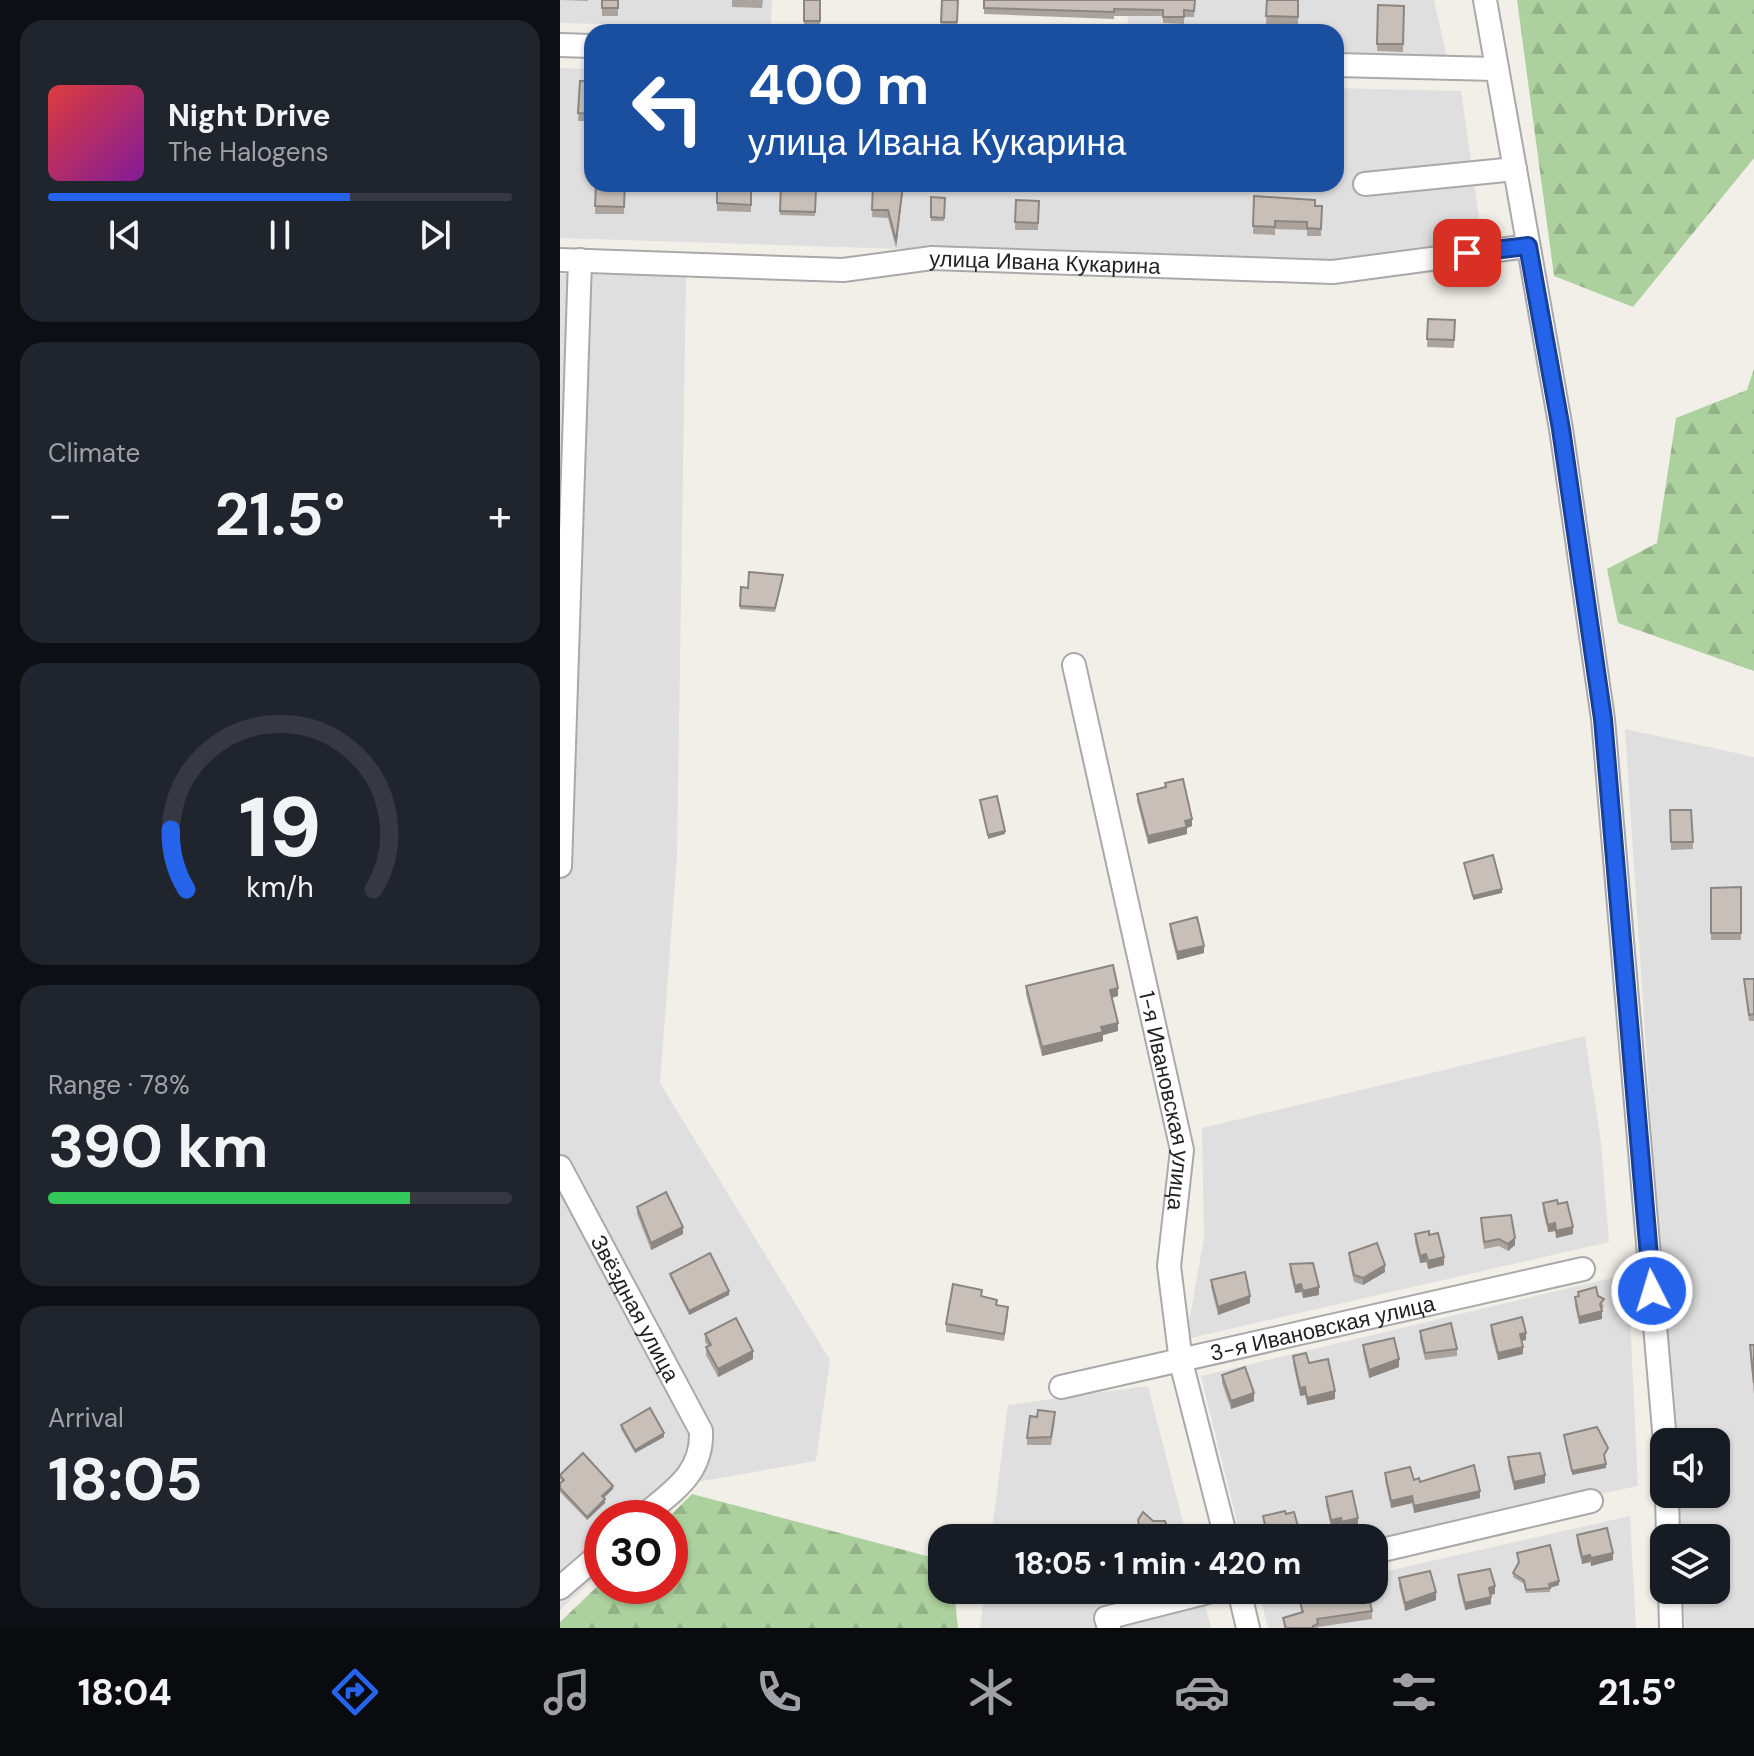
<!DOCTYPE html>
<html lang="en">
<head>
<meta charset="utf-8">
<style>
  :root { --surface:#171b24; --page:#20242c; --text:#f1f3f6; --muted:#9ea1a6; --line:#363941; --accent:#2563eb }
  body { margin:0; font-family:"DM Sans",sans-serif; background:var(--page); color:var(--text); height:100vh; display:flex; flex-direction:column; font-size:30px; white-space:nowrap }
  * { box-sizing:border-box; margin:0 }
  p { font-size:26px; color:var(--muted) }
  .icon { flex:none; width:44px; height:44px; fill:none; stroke:currentColor; stroke-width:2; stroke-linecap:round; stroke-linejoin:round }
  .map { position:relative; flex:1; overflow:hidden }
  .panel { display:flex; flex-direction:column; gap:20px; padding:20px; background:#0d0f14; width:560px }
  .panel>* { flex:none }
  .hud { position:absolute; left:24px; top:24px; width:760px; height:168px; border-radius:24px; box-shadow:0 2px 6px #0004; background:#1a4fa0; color:#fff; overflow:hidden }
  .controls { position:absolute; left:1090px; top:1428px; display:grid; gap:16px }
  .controls a { display:grid; place-items:center; width:80px; height:80px; border-radius:16px; background:var(--surface); box-shadow:0 2px 6px #0004; font-size:40px }
  .speed { position:absolute; left:24px; top:1500px; display:flex; gap:16px; font-size:40px; font-weight:700; text-align:center }
  .speed>* { display:grid; place-content:center; width:104px; height:104px; border-radius:50%; background:var(--surface); box-shadow:0 2px 6px #0004; line-height:1 }
  .speed .limit { border:12px solid #d22; background:#fff; color:#111 }
  .pin { position:absolute; display:grid; place-items:center; width:68px; height:68px; color:#fff; margin:-34px; border-radius:16px; box-shadow:0 4px 12px #0006 }
  .me { position:absolute; width:88px; margin:-44px; rotate:355deg; stroke-linejoin:round; filter:drop-shadow(0 0 6px #0008) }
  .turn { display:flex; align-items:center; gap:28px; height:168px; padding:0 32px; font-size:36px }
  .turn .icon { width:104px; height:104px; stroke-width:2.5 }
  .turn b { display:block; font-size:56px; line-height:68px }
  .big { font-size:60px; font-weight:700; line-height:1.1 }
  .panel .card { flex:1; display:flex; flex-direction:column; justify-content:center; gap:12px; min-width:0; padding:0 28px; border-radius:24px; background:var(--page) }
  .panel .dial { align-items:center; gap:0 }
  .dial svg { height:208px; overflow:visible; fill:none; stroke:var(--line); stroke-width:7; stroke-linecap:round; text-anchor:middle }
  .dial text { fill:var(--text); stroke:none }
  .song { display:flex; align-items:center; gap:24px }
  .cover { width:96px; height:96px; border-radius:12px; background:linear-gradient(135deg,hsl(0 70% 55%),hsl(290 70% 35%)) }
  .played { height:8px; border-radius:4px; background:linear-gradient(90deg,var(--accent) 65%,var(--line) 65%) }
  .keys { display:flex; justify-content:space-around; direction:ltr }
  .heat { display:flex; justify-content:space-between; align-items:center; font-size:44px; direction:ltr }
  .charge { height:12px; border-radius:6px; background:linear-gradient(90deg,#34c759 78%,var(--line) 0) }
  .trip { position:absolute; left:368px; top:1524px; width:460px; height:80px; border-radius:24px; background:var(--surface); box-shadow:0 2px 6px #0004; font-weight:700; line-height:80px; text-align:center }
  .tabs { display:flex; height:128px; justify-content:space-around; align-items:center; background:#090b0e; color:var(--muted) }
  .tabs .icon { width:56px; height:56px }
  .tabs .on { color:var(--accent) }
  .tabs b { font-size:36px; color:var(--text) }
  main { display:flex; flex:1; min-height:0 }
  .map>svg:first-child { display:block }
  .residential { fill:#e0dfdf }
  .forest { fill:url(#forest-firs) }
  .lines { fill:none; stroke-linecap:round; stroke-linejoin:round }
  .minor-casing { stroke:#a9a9a9; stroke-width:26 }
  .minor { stroke:#fff; stroke-width:22 }
  .wall { fill:#aba49e }
  .shaded-wall { fill:#8b8681 }
  .building { fill:#c7bfb8; stroke:#8b8681; stroke-width:2 }
  .route-casing { stroke:#184099; stroke-width:20 }
  .route { stroke:#2563eb; stroke-width:14 }
  .labels { text-anchor:middle; dominant-baseline:central; stroke-width:6; stroke-linejoin:round; paint-order:stroke }
  .street-label { font-size:22px; fill:#222; stroke:#fff }
</style>
</head>
<body>
<main>
<section class="panel">
<div class="card">
<div class="song"><i class="cover"></i><div><b>Night Drive</b><p>The Halogens</p></div></div>
<div class="played"></div>
<div class="keys"><svg class="icon" aria-label="previous" viewBox="0 0 24 24"><path d="M18 5L8 12l10 7zM5 5v14"/></svg><svg class="icon" aria-label="pause" viewBox="0 0 24 24"><path d="M8 5v14M16 5v14"/></svg><svg class="icon" aria-label="next" viewBox="0 0 24 24"><path d="M6 5l10 7-10 7zM19 5v14"/></svg></div>
</div>
<div class="card"><p>Climate</p>
<div class="heat"><a>−</a><b class="big">21.5°</b><a>+</a></div>
</div>
<div class="card dial"><svg viewBox="0 0 100 80">
<path d="M14 69A42 42 0 1 1 86 69"/>
<path d="M14 69A42 42 0 0 1 8 46" stroke="#2563eb"/>
<text x="50" y="56" font-size="32" font-weight="700">19</text>
<text x="50" y="72" font-size="11">km/h</text>
</svg></div>
<div class="card"><p>Range · 78%</p><b class="big">390 km</b><div class="charge"></div></div>
<div class="card"><p>Arrival</p><b class="big">18:05</b></div>
</section>
<div class="map">
<svg width="1194" height="1628" viewBox="0 0 1194 1628">
  <defs>
    <pattern id="forest-firs" width="22" height="20" patternUnits="userSpaceOnUse" patternTransform="scale(2)"><rect width="22" height="20" fill="#add19e"/><path d="M5 1l3.5 6h-7zM16 11l3.5 6h-7z" fill="#95b388"/></pattern>
  </defs>
  <rect width="100%" height="100%" fill="#f2efe9"/>
  <g class="residential">
    <polygon points="0,0 212,0 211,28 0,23"/>
    <polygon points="569,0 874,0 887,58 776,56 776,32 567,32"/>
    <polygon points="0,68 32,69 32,184 776,184 776,88 901,91 922,238 773,263 0,238"/>
    <polygon points="0,274 126,276 117,856 100,1083 270,1360 256,1461 137,1482 98,1518 42,1518 42,1571 0,1610"/>
    <polygon points="1065,729 1194,757 1194,1628 1125,1628 1122,1590 1156,1590 1156,1538 1119,1538 1116,1494 1156,1494 1156,1442 1112,1442"/>
    <polygon points="1025,1036 1041,1143 1049,1242 626,1339 644,1237 642,1128"/>
    <polygon points="1068,1274 1078,1486 814,1541 814,1538 681,1538 641,1376"/>
    <polygon points="588,1386 627,1538 431,1538 448,1405"/>
    <polygon points="1070,1516 1076,1628 708,1628 701,1600 745,1590 814,1590 814,1574"/>
    <polygon points="425,1590 641,1590 651,1628 420,1628"/>
  </g>
  <g class="forest">
    <polygon points="957,0 1194,0 1194,158 1073,307 994,276"/>
    <polygon points="1194,369 1194,671 1058,623 1047,569 1097,543 1116,418 1187,390"/>
    <polygon points="132,1494 382,1560 382,1590 394,1590 398,1628 0,1628 0,1622 42,1582 42,1586 110,1586 108,1518"/>
  </g>
  <g class="lines">
    <g class="minor-casing">
      <g id="minor">
        <polyline points="925,0 1001,429 1043,719 1105,1442"/>
        <polyline points="0,45 32,46"/>
        <polyline points="776,65 935,69"/>
        <polyline points="805,184 955,169"/>
        <path id="s1" d="M0 260 283 270 372 258 773 272 968 246"/>
        <path id="s2" d="M514 665 622 1150 609 1266 621 1362 666 1538"/>
        <polyline points="0,866 20,260"/>
        <path id="s3" d="M0 1167 141 1431C143 1475 111 1492 81 1518"/>
        <path id="s4" d="M501 1387 1023 1269"/>
        <polyline points="1107,1494 1108,1538"/>
        <polyline points="814,1552 1031,1501"/>
        <polyline points="0,1588 42,1552"/>
        <polyline points="679,1590 688,1628"/>
        <polyline points="1110,1590 1111,1628"/>
        <polyline points="549,1628 546,1618 656,1590"/>
      </g>
    </g>
    <use href="#minor" class="minor"/>
  </g>
  <g class="wall">
    <polygon points="0,0 28,0 28,1"/>
    <rect x="42" y="0" width="16" height="16"/>
    <polygon points="172,0 203,0 202,8 172,7"/>
    <polygon points="244,0 260,0 260,24 244,25"/>
    <polygon points="382,0 398,0 397,30 381,29"/>
    <polygon points="424,0 635,0 634,17 624,17 624,24 603,23 603,16 554,16 554,19 424,14"/>
    <polygon points="707,0 738,0 738,24 706,24"/>
    <polygon points="818,5 844,6 843,52 817,51"/>
    <polygon points="20,81 32,81 32,121 18,121"/>
    <polygon points="36,184 65,184 64,214 35,214"/>
    <polygon points="85,184 110,184 109,190 85,189"/>
    <polygon points="157,184 191,184 191,212 157,211"/>
    <polygon points="221,184 235,188 256,189 255,216 220,215"/>
    <polygon points="313,184 343,191 336,248 328,218 312,217"/>
    <polygon points="694,196 762,206 761,236 747,236 747,230 715,229 715,235 693,234"/>
    <polygon points="371,197 385,198 384,221 371,221"/>
    <polygon points="456,200 479,201 478,230 455,230"/>
    <polygon points="868,319 895,320 894,348 867,347"/>
    <polygon points="223,579 215,612 180,609 181,587 188,588"/>
    <polygon points="605,783 632,826 627,828 627,834 588,844 577,801 577,794 605,787"/>
    <polygon points="1110,810 1131,810 1133,849 1111,850"/>
    <polygon points="1181,887 1181,940 1151,940 1151,888"/>
    <polygon points="610,924 644,953 617,960 610,931"/>
    <polygon points="1184,979 1194,979 1194,1021 1189,1021"/>
    <polygon points="466,986 558,996 552,998 558,1031 543,1035 543,1041 482,1056 466,994"/>
    <polygon points="983,1203 1013,1234 996,1238 995,1231 988,1232 983,1211"/>
    <polygon points="77,1207 123,1234 91,1250 77,1214"/>
    <polygon points="921,1218 955,1245 948,1251 939,1246 924,1249"/>
    <polygon points="855,1234 869,1235 884,1265 868,1269 866,1262 860,1263 855,1242"/>
    <polygon points="789,1253 825,1272 803,1285 794,1282 789,1260"/>
    <polygon points="730,1264 759,1295 743,1298 741,1292 735,1293 730,1272"/>
    <polygon points="110,1274 169,1295 129,1315 110,1277"/>
    <polygon points="651,1280 690,1303 658,1315 651,1287"/>
    <polygon points="1018,1292 1038,1296 1044,1306 1041,1310 1042,1319 1019,1324 1015,1305 1015,1297 1018,1296"/>
    <polygon points="422,1296 448,1315 444,1341 386,1332 386,1324"/>
    <polygon points="931,1325 966,1340 962,1341 963,1354 938,1360 931,1333"/>
    <polygon points="860,1331 897,1349 897,1356 865,1360 860,1339"/>
    <polygon points="145,1334 193,1359 158,1377 146,1355 146,1347 148,1346 145,1342"/>
    <polygon points="803,1345 839,1367 809,1378 803,1352"/>
    <polygon points="1190,1345 1194,1345 1194,1394 1190,1356"/>
    <polygon points="733,1356 749,1363 775,1399 747,1405 745,1395 740,1396 733,1363"/>
    <polygon points="662,1375 694,1401 671,1409 662,1383"/>
    <polygon points="495,1420 491,1445 467,1445 467,1438"/>
    <polygon points="61,1425 104,1437 75,1453 61,1429"/>
    <polygon points="948,1457 985,1483 954,1490 948,1465"/>
    <polygon points="825,1473 854,1480 920,1498 854,1513 852,1503 831,1508 825,1481"/>
    <polygon points="0,1475 53,1489 44,1498 45,1503 27,1520 0,1492 0,1483 2,1481 0,1479"/>
    <polygon points="766,1497 798,1525 782,1529 781,1525 771,1527 766,1505"/>
    <polygon points="1017,1535 1053,1560 1031,1566 1030,1562 1022,1564 1017,1543"/>
    <polygon points="957,1553 999,1585 990,1588 990,1592 966,1593 964,1584 953,1577 953,1573 959,1563"/>
    <polygon points="898,1575 935,1594 930,1595 931,1604 905,1610 898,1582"/>
    <polygon points="839,1578 876,1600 845,1611 839,1586"/>
    <polygon points="740,1602 812,1611 812,1619 758,1627 758,1628 724,1628 723,1618 741,1613"/>
  </g>
  <g class="shaded-wall">
    <polygon points="343,184 343,191 336,248 336,241"/>
    <polygon points="632,819 632,826 627,828 627,834 588,844 588,836"/>
    <polygon points="445,831 445,834 428,839 428,835"/>
    <polygon points="942,889 942,893 913,900 913,896"/>
    <polygon points="644,946 644,953 617,960 617,952"/>
    <polygon points="558,988 558,996 550,998 550,990"/>
    <polygon points="558,1023 558,1031 543,1035 543,1041 482,1056 482,1047 541,1027"/>
    <polygon points="995,1223 995,1231 988,1232 988,1225"/>
    <polygon points="123,1227 123,1234 91,1250 91,1243"/>
    <polygon points="1013,1227 1013,1234 996,1238 996,1231"/>
    <polygon points="955,1238 955,1245 948,1251 948,1244"/>
    <polygon points="866,1254 866,1262 860,1263 860,1256"/>
    <polygon points="884,1257 884,1265 868,1269 868,1261"/>
    <polygon points="825,1265 825,1272 803,1285 803,1278"/>
    <polygon points="741,1284 741,1292 735,1293 735,1286"/>
    <polygon points="759,1287 759,1295 743,1298 743,1291"/>
    <polygon points="169,1291 169,1295 129,1315 129,1311"/>
    <polygon points="690,1296 690,1303 658,1315 658,1307"/>
    <polygon points="1042,1311 1042,1319 1019,1324 1019,1317"/>
    <polygon points="966,1333 966,1340 960,1341 960,1334"/>
    <polygon points="963,1347 963,1354 938,1360 938,1353"/>
    <polygon points="193,1351 193,1359 158,1377 158,1369"/>
    <polygon points="839,1359 839,1367 809,1378 809,1370"/>
    <polygon points="745,1387 745,1395 740,1396 740,1388"/>
    <polygon points="775,1391 775,1399 747,1405 747,1398"/>
    <polygon points="694,1393 694,1401 671,1409 671,1401"/>
    <polygon points="104,1433 104,1437 75,1453 75,1450"/>
    <polygon points="1046,1464 1046,1468 1012,1475 1012,1471"/>
    <polygon points="985,1475 985,1483 954,1490 954,1482"/>
    <polygon points="53,1486 53,1489 42,1499 42,1496"/>
    <polygon points="920,1491 920,1498 854,1513 854,1506"/>
    <polygon points="852,1496 852,1503 831,1508 831,1501"/>
    <polygon points="45,1499 45,1503 27,1520 27,1517"/>
    <polygon points="781,1518 781,1525 771,1527 771,1520"/>
    <polygon points="798,1518 798,1525 782,1529 782,1522"/>
    <polygon points="740,1534 740,1538 724,1538"/>
    <polygon points="1053,1553 1053,1560 1031,1566 1031,1558"/>
    <polygon points="1030,1555 1030,1562 1022,1564 1022,1557"/>
    <polygon points="999,1581 999,1585 989,1588 989,1584"/>
    <polygon points="935,1586 935,1594 929,1595 929,1588"/>
    <polygon points="876,1592 876,1600 845,1611 845,1603"/>
    <polygon points="931,1597 931,1604 905,1610 905,1603"/>
  </g>
  <g class="building">
    <rect x="42" y="0" width="16" height="8"/>
    <rect x="244" y="0" width="16" height="21"/>
    <polygon points="382,0 398,0 397,22 381,22"/>
    <polygon points="424,0 635,0 634,11 624,10 624,17 603,17 603,10 554,9 554,12 424,8"/>
    <polygon points="707,0 738,0 738,17 706,16"/>
    <polygon points="818,5 844,6 843,44 817,44"/>
    <polygon points="20,81 32,81 32,114 18,113"/>
    <polygon points="36,184 65,184 64,207 35,206"/>
    <polygon points="85,184 109,184 109,186 85,185"/>
    <polygon points="157,184 191,184 191,205 157,203"/>
    <polygon points="221,184 235,184 235,188 256,189 255,212 220,211"/>
    <polygon points="313,184 343,184 336,241 328,210 312,210"/>
    <polygon points="694,196 755,200 755,206 762,206 761,229 747,228 747,222 715,221 715,227 693,226"/>
    <polygon points="371,197 385,198 384,218 371,217"/>
    <polygon points="456,200 479,201 478,223 455,222"/>
    <polygon points="868,319 895,320 894,340 867,339"/>
    <polygon points="189,572 223,575 215,608 180,606 181,587 188,588"/>
    <polygon points="623,779 632,819 625,821 627,827 588,836 577,794 606,787 605,783"/>
    <polygon points="437,796 445,831 428,835 420,800"/>
    <polygon points="1110,810 1131,810 1133,842 1111,842"/>
    <polygon points="933,855 942,889 913,896 904,863"/>
    <polygon points="1181,887 1181,933 1151,933 1151,888"/>
    <polygon points="637,917 644,946 617,952 610,924"/>
    <polygon points="553,965 558,988 550,990 558,1023 541,1027 543,1032 482,1047 466,986"/>
    <polygon points="1184,979 1194,979 1194,1014 1189,1015"/>
    <polygon points="106,1192 123,1227 91,1243 77,1207"/>
    <polygon points="997,1200 998,1204 1007,1202 1013,1227 996,1231 995,1223 988,1225 983,1203"/>
    <polygon points="951,1215 955,1238 948,1244 939,1239 924,1242 921,1218"/>
    <polygon points="869,1231 869,1235 878,1233 884,1257 868,1261 866,1254 860,1256 855,1234"/>
    <polygon points="817,1243 825,1265 803,1278 794,1275 789,1253"/>
    <polygon points="150,1253 169,1291 129,1311 110,1274"/>
    <polygon points="753,1263 759,1287 743,1291 741,1284 735,1286 730,1264"/>
    <polygon points="685,1272 690,1296 658,1307 651,1280"/>
    <polygon points="393,1284 422,1290 421,1296 437,1300 436,1305 448,1307 444,1334 386,1324"/>
    <polygon points="1036,1287 1038,1296 1044,1299 1040,1304 1042,1311 1019,1317 1015,1297 1019,1296 1018,1292"/>
    <polygon points="962,1317 966,1333 960,1334 963,1347 938,1353 931,1325"/>
    <polygon points="176,1318 193,1351 158,1369 146,1347 151,1345 145,1334"/>
    <polygon points="891,1323 897,1349 865,1353 860,1331"/>
    <polygon points="834,1338 839,1359 809,1370 803,1345"/>
    <polygon points="1190,1345 1194,1345 1194,1383"/>
    <polygon points="746,1353 749,1363 768,1359 775,1391 747,1398 745,1387 740,1388 733,1356"/>
    <polygon points="685,1367 694,1393 671,1401 662,1375"/>
    <polygon points="90,1408 104,1433 75,1450 61,1425"/>
    <polygon points="478,1410 495,1412 491,1437 467,1438 470,1416 477,1417"/>
    <polygon points="1037,1427 1048,1448 1044,1455 1046,1464 1012,1471 1004,1435"/>
    <polygon points="23,1453 53,1486 42,1496 45,1499 27,1517 0,1488 0,1483 4,1480 0,1475"/>
    <polygon points="980,1453 985,1475 954,1482 948,1457"/>
    <polygon points="914,1465 920,1491 854,1506 852,1496 831,1501 825,1473 850,1467 854,1480 859,1478 860,1482"/>
    <polygon points="792,1491 798,1518 782,1522 781,1518 771,1520 766,1497"/>
    <polygon points="725,1511 726,1514 734,1512 740,1534 724,1538 708,1538 703,1516"/>
    <polygon points="583,1512 593,1521 605,1521 611,1538 582,1538 578,1520"/>
    <polygon points="1047,1528 1053,1553 1031,1558 1030,1555 1022,1557 1017,1535"/>
    <polygon points="990,1545 999,1581 989,1584 990,1588 966,1590 964,1580 953,1573 959,1562 957,1553"/>
    <polygon points="930,1569 935,1586 929,1588 931,1597 905,1603 898,1575"/>
    <polygon points="870,1571 876,1592 845,1603 839,1578"/>
    <polygon points="790,1590 807,1590 812,1611 757,1619 758,1624 753,1626 753,1628 726,1628 723,1618 743,1612 740,1602"/>
  </g>
  <g class="lines">
    <g class="route-casing">
      <polyline id="route" points="907,253 968,246 1001,429 1043,719 1092,1291"/>
    </g>
    <use href="#route" class="route"/>
  </g>
  <g class="labels">
    <g class="street-label">
      <text stroke="none"><textPath href="#s1" startOffset="486">улица Ивана Кукарина</textPath></text>
      <text stroke="none"><textPath href="#s2" startOffset="446">1-я Ивановская улица</textPath></text>
      <text stroke="none"><textPath href="#s3" startOffset="160">Звёздная улица</textPath></text>
      <text stroke="none"><textPath href="#s4" startOffset="268">3-я Ивановская улица</textPath></text>
    </g>
  </g>
</svg>
<div class="controls">
<a><svg class="icon" aria-label="sound" viewBox="0 0 24 24"><path d="M4 9h4l5-4v14l-5-4H4zM17 9q2 3 0 6"/></svg></a>
<a><svg class="icon" aria-label="layers" viewBox="0 0 24 24"><path d="M12 4l9 5-9 5-9-5zM3 14l9 5 9-5"/></svg></a>
</div>
<div class="speed"><div class="limit">30</div></div>
<div class="pin" style="left:907px;top:253px;background:#d93025"><svg class="icon" aria-label="arrive" viewBox="0 0 24 24"><path d="M6 21V4h12l-3 4 3 4H6"/></svg></div>
<svg class="me" style="left:1092px;top:1291px" viewBox="-20 -20 40 40"><circle r="17" fill="#2563eb" stroke="#fff" stroke-width="3"/><path d="M0-11L8 9 0 5-8 9z" fill="#fff"/></svg>
<div class="trip">18:05 · 1 min · 420 m</div>
<div class="hud">
<div class="turn"><svg class="icon" aria-label="left" viewBox="0 0 24 24"><path d="M17 20v-9H6M10 6l-5 5 5 5"/></svg><div><b>400 m</b>улица Ивана Кукарина</div></div>
</div>
</div>
</main>
<nav class="tabs">
<b>18:04</b>
<svg class="icon on" aria-label="directions" viewBox="0 0 24 24"><path d="M12 3l9 9-9 9-9-9zM9 14v-3h6M13 9l2 2-2 2"/></svg>
<svg class="icon" aria-label="music" viewBox="0 0 24 24"><path d="M9 18V5l10-2v13"/><circle cx="6" cy="18" r="3"/><circle cx="16" cy="16" r="3"/></svg>
<svg class="icon" aria-label="phone" viewBox="0 0 24 24"><path d="M5 4h4l2 5-3 2q2 4 5 5l2-3 5 2v4C11 20 4 13 5 4z"/></svg>
<svg class="icon" aria-label="climate" viewBox="0 0 24 24"><path d="M12 3v18M4 7l16 10M4 17L20 7"/></svg>
<svg class="icon" aria-label="car" viewBox="0 0 24 24"><path d="M5 17H2v-5l4-1 3-4h7l3 4 3 1v5h-3M9 17h6M6 11h13"/><circle cx="7" cy="17" r="2"/><circle cx="17" cy="17" r="2"/></svg>
<svg class="icon" aria-label="filters" viewBox="0 0 24 24"><path d="M4 7h16M4 17h16"/><circle cx="9" cy="7" r="2"/><circle cx="15" cy="17" r="2"/></svg>
<b>21.5°</b>
</nav>
</body>
</html>
